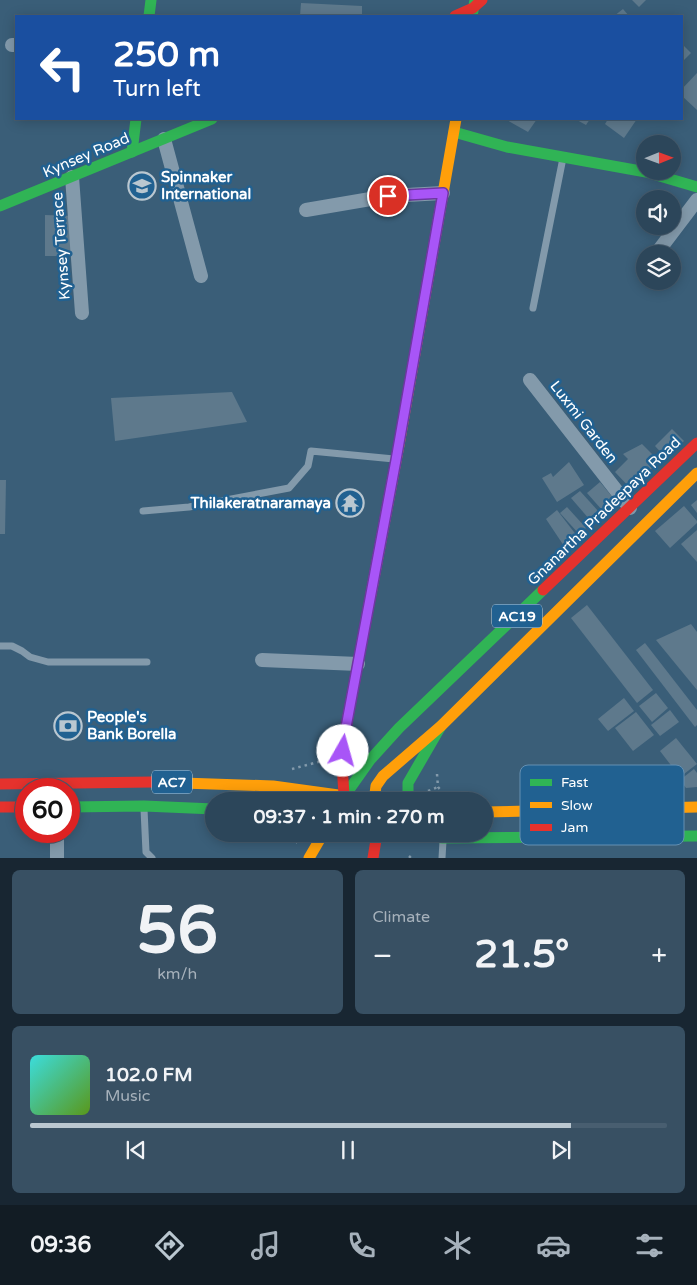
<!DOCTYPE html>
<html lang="en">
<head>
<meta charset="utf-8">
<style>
  :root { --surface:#2c465a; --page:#385063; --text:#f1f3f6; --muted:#a6b1bb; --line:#485e70; --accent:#bac7d0 }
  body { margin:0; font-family:"Varela Round",sans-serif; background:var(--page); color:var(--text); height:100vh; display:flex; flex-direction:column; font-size:19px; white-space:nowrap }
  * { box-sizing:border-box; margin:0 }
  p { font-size:16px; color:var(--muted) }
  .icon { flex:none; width:28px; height:28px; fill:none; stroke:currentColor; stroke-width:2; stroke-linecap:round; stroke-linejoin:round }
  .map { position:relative; height:858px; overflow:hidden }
  .drawer { display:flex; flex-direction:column; gap:12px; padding:12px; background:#182632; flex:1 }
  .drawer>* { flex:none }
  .banner { position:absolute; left:15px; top:15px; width:668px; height:105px; border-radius:0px; box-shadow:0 2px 12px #0003,0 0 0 1px var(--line); background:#1a4fa0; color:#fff; overflow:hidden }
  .needle { width:32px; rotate:89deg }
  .tools { position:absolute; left:636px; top:135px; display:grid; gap:10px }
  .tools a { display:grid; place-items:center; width:45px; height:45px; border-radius:50%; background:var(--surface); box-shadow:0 2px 12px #0003,0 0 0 1px var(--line); font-size:25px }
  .speed { position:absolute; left:15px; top:778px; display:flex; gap:10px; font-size:25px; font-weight:700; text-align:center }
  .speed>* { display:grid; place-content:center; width:65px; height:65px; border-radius:50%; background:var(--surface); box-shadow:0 2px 12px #0003,0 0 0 1px var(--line); line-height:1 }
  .speed .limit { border:8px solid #d22; background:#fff; color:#111 }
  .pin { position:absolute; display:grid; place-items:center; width:42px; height:42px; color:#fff; margin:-21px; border:2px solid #fff; border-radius:50%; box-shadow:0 1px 5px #0007 }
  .me { position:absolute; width:55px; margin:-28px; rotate:7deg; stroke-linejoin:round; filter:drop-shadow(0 0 4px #0008) }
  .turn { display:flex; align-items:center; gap:18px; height:105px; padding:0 15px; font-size:22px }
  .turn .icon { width:65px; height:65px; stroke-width:2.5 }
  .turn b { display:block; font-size:35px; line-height:42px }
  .big { font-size:38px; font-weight:800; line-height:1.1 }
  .drawer .widget { flex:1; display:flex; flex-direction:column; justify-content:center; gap:8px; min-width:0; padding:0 18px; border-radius:8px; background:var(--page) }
  .drawer .dial { align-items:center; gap:0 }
  .dial b { font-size:65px; line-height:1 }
  .song { display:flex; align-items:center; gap:15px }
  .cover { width:60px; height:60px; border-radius:8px; background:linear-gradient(135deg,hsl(180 70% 55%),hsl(90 70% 35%)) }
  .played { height:5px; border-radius:2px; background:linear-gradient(90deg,var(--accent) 85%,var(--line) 85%) }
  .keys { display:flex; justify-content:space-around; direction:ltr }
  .heat { display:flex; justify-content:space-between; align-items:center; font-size:28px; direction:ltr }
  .drawer .tiles { flex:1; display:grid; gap:12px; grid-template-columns:1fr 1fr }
  .widget:last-child { grid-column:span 2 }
  .trip { position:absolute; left:205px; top:792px; width:288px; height:50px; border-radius:25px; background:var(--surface); box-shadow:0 2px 12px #0003,0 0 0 1px var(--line); font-weight:800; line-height:50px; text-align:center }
  .tabs { display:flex; height:80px; justify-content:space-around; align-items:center; background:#121c24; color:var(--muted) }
  .tabs .icon { width:35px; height:35px }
  .tabs .on { color:var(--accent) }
  .tabs b { font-size:22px; color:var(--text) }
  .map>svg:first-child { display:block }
  .building { fill:#5e798c }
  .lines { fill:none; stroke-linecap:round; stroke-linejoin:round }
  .path { stroke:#839aab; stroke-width:2.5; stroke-dasharray:2.5 4; stroke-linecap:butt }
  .lane { stroke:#839aab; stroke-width:7 }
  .street { stroke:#839aab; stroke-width:14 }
  .fast { stroke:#30b455; stroke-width:11 }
  .slow { stroke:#ff9f0a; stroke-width:11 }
  .jam { stroke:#e5322d; stroke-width:11 }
  .route-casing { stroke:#6d37a1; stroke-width:12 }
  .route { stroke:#a855f7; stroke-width:9 }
  .labels { text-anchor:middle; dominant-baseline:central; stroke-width:5; stroke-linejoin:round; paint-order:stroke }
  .shield { fill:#216191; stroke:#bcd0de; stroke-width:1 }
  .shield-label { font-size:14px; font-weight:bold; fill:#fff }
  .street-label { font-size:15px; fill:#fff; stroke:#216191 }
  .poi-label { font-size:15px; font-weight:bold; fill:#fff; stroke:#216191; text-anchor:start }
  .key { fill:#216191; stroke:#6490b2; stroke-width:1 }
  .key-label { font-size:14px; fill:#fff }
</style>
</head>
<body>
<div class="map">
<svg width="697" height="858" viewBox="0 0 697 858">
  <rect width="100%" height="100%" fill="#3a5e78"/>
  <g class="building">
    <polygon points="632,0 646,0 639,7"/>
    <polygon points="301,3 362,6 362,16 300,16"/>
    <polygon points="623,9 629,16 614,16"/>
    <polygon points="681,43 691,53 681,63"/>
    <polygon points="697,73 697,110 681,95 681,90"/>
    <polygon points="505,119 537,119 528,132"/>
    <polygon points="575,119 590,119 586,125"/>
    <polygon points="608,119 637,119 624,138 605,124"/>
    <polygon points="45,215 74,216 73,256 45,256"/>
    <polygon points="232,392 247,422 115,441 111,398"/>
    <polygon points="672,429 684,441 666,458 655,446"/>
    <polygon points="642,444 659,461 631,489 615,472 628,459 623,454"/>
    <polygon points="569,462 584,485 557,502 542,478 551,473 553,477"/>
    <polygon points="0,480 6,480 5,534 0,534"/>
    <polygon points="600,482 614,499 602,510 587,493"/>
    <polygon points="580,491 599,512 590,520 571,498"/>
    <polygon points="697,500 697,513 691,505"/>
    <polygon points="684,506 697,521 697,523 670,548 655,531"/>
    <polygon points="567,507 586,528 579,534 560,513"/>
    <polygon points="557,510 577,536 564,546 546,519"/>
    <polygon points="697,530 697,562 681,544"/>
    <polygon points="587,605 653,690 637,703 571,618"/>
    <polygon points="691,624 697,632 697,690 656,640"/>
    <polygon points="645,643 697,710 697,725 695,727 636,650"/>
    <polygon points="656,693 668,708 652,722 639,706"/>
    <polygon points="624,698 634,711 608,731 598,719"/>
    <polygon points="670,710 679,722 660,736 651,725"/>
    <polygon points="636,712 654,735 633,751 615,728"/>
    <polygon points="676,738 697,764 680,777 660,751"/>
    <polygon points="694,769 697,773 697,787 686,788 680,780"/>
  </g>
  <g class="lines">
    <g class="path">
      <polyline points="292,769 318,762 325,755"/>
      <polyline points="437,774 438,787 446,796 473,796"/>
      <polyline points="428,791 438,787"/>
      <polyline points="287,834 297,843"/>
      <polyline points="409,856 411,858"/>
    </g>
    <g class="lane">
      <polyline points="533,308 563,158"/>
      <polyline points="143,511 189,507 289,488 308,466 311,451 394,459"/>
      <polyline points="0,646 12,646 22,651 30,657 48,662 147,662"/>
      <polyline points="144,809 146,852 152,858"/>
      <polyline points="442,858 443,841"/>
    </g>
    <g class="street">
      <polyline points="12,45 16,45"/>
      <polyline points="164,139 201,276"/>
      <polyline points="72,177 82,313"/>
      <polyline points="306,210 388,196 443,193"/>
      <polyline points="656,254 697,200"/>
      <polyline points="530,380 630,508"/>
      <polyline points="262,660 358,664"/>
      <polyline points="57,831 57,858"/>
    </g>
    <g class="fast">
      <polyline points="149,16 151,0"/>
      <polyline points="472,16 475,0"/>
      <polyline points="454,132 507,147 646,172 697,187"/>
      <polyline points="132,152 136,119"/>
      <polyline points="0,206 212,119"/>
      <polyline points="341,801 370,760 399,728 543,590"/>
      <polyline points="413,801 408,796 408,783 441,726"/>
      <polyline points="69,807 144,806 214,809"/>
      <polyline points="408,834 443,838 697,836"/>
    </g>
    <g class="slow">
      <polyline points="371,594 399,445 456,119"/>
      <polyline points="153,782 273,786 382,801"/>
      <polyline points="374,801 376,786 383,776 441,726 697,473"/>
      <polyline points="484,812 697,807"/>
      <polyline points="309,858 323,834"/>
    </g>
    <g class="jam">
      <polyline points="455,16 473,8 482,0"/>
      <polyline points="543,590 697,443"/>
      <polyline points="0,784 153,782"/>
      <polyline points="344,795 342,764 344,738 371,594"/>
      <polyline points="0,807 26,807"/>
      <polyline points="373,858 377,834"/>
    </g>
  </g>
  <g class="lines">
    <g class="route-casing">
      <polyline id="route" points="343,751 344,738 396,460 443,193 388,196"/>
    </g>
    <use href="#route" class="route"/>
  </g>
  <defs>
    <g id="school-ring" transform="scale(1.4375)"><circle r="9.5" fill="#216191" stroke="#bac7d0" stroke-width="1.5"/><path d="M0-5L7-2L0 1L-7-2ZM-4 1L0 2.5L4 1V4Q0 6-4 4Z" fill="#bac7d0"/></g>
    <g id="temple-ring" transform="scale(1.4375)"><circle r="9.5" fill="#216191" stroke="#bac7d0" stroke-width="1.5"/><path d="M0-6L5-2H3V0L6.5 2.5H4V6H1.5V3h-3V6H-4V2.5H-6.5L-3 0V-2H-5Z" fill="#bac7d0"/></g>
    <g id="bank-ring" transform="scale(1.4375)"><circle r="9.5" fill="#216191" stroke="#bac7d0" stroke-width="1.5"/><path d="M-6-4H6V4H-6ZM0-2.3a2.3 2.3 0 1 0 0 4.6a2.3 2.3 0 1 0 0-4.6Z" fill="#bac7d0"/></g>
  </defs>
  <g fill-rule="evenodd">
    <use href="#school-ring" x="142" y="186"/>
    <use href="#temple-ring" x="350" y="503"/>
    <use href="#bank-ring" x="68" y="726"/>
  </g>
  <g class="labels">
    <g class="shield">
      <rect x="492" y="604.5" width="50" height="23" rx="4"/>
      <rect x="152" y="770.5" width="40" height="23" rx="4"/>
    </g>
    <g class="shield-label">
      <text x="517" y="616">AC19</text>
      <text x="172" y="782">AC7</text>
    </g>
    <g class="street-label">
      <text transform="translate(86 155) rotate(-23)">Kynsey Road</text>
      <text transform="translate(61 246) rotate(-94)">Kynsey Terrace</text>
      <text transform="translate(584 422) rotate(52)">Luxmi Garden</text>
      <text transform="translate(604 511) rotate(-44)">Gnanartha Pradeepaya Road</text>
    </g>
    <g class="poi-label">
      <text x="161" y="177">Spinnaker<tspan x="161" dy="17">International</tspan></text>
      <text x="331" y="503" text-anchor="end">Thilakeratnaramaya</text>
      <text x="87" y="717">People's<tspan x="87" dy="17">Bank Borella</tspan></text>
    </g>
  </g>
  <rect x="520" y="765" width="164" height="80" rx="8" class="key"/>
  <rect x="530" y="779" width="22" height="7" fill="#30b455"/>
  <rect x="530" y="802" width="22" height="6" fill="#ff9f0a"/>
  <rect x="530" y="824" width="22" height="7" fill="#e5322d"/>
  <g class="key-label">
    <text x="561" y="787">Fast</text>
    <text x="561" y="810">Slow</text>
    <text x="561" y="832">Jam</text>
  </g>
</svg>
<div class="tools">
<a><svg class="needle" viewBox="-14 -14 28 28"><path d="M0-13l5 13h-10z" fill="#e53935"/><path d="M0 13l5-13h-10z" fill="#a6b1bb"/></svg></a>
<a><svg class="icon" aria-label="sound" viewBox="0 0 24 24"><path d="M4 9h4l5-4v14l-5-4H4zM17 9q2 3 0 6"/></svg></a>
<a><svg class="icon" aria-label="layers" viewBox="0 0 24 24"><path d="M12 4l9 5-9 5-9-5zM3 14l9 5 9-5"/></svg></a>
</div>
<div class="speed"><div class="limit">60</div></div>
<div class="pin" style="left:388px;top:196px;background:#d93025"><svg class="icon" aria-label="arrive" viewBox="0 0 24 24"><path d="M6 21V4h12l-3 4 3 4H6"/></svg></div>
<svg class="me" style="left:343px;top:751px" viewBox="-20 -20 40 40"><circle r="19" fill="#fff"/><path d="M0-13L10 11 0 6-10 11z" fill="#a855f7"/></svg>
<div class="trip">09:37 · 1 min · 270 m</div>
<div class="banner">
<div class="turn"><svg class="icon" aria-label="left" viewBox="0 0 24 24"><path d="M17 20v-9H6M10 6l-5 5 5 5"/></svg><div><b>250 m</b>Turn left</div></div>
</div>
</div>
<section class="drawer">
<div class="tiles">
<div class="widget dial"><b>56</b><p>km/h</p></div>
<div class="widget"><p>Climate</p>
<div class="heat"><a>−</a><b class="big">21.5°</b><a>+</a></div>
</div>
<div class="widget">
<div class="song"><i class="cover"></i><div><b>102.0 FM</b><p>Music</p></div></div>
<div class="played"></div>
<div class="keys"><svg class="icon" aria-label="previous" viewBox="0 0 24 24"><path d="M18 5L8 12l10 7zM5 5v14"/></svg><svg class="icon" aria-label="pause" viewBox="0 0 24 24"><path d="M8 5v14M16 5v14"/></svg><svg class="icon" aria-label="next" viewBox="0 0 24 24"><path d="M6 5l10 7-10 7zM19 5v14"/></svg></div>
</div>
</div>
</section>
<nav class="tabs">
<b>09:36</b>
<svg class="icon on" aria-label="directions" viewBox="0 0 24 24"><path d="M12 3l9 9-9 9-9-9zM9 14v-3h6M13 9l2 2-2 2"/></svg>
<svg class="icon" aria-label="music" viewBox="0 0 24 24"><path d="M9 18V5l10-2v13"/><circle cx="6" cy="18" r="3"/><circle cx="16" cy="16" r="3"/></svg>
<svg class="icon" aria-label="phone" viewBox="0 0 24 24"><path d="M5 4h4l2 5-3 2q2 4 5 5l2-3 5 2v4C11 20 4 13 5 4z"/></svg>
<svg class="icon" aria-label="climate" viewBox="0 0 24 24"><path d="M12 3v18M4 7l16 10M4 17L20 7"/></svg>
<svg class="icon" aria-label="car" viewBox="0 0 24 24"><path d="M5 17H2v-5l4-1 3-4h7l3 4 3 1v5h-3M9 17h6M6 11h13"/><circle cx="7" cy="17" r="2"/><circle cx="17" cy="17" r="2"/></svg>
<svg class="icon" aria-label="filters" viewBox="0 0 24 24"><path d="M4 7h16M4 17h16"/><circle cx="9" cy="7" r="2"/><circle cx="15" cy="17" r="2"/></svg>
</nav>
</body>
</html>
